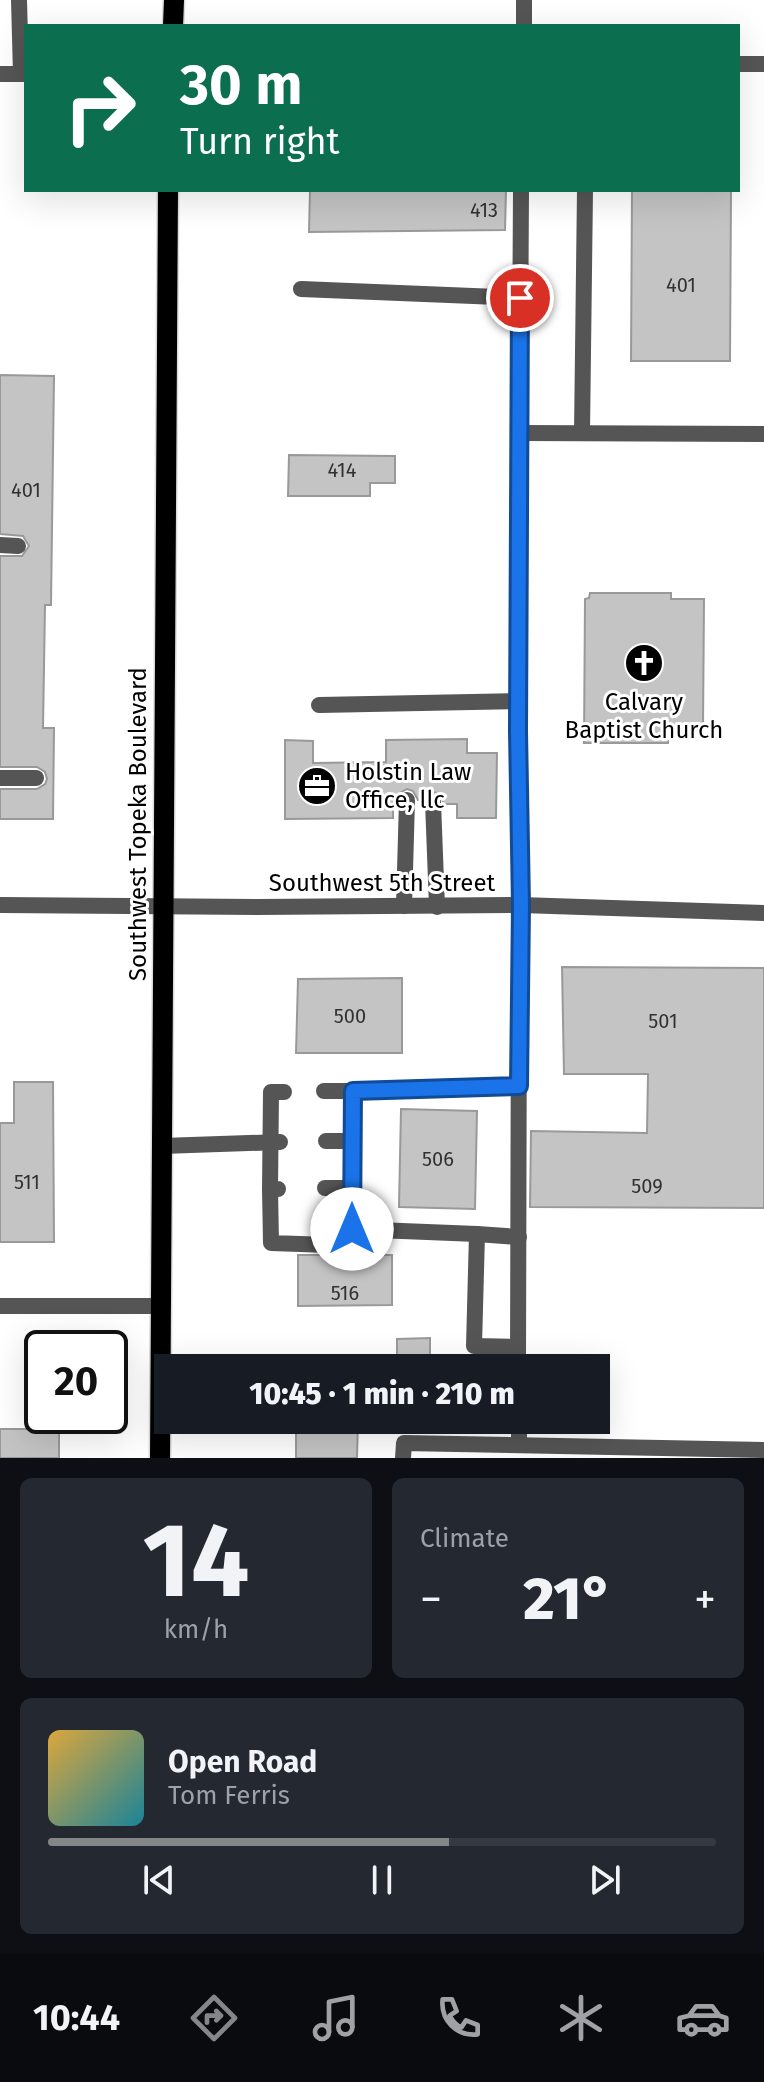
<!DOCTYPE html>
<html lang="en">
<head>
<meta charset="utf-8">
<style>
  :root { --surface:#171b24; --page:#242831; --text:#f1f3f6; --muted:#9ea1a6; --line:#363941; --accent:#858687 }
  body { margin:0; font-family:"Fira Sans",sans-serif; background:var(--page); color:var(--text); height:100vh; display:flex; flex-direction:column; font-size:30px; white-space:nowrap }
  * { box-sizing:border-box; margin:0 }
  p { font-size:26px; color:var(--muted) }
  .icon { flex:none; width:44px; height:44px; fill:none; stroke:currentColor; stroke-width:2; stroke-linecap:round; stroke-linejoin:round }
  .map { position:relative; height:1458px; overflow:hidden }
  .side { display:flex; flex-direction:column; gap:20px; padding:20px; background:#0d0f14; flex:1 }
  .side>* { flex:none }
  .guide { position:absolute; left:24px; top:24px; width:716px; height:168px; border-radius:0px; box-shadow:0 8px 32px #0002; background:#0b6e4f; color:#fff; overflow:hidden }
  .speed { position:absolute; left:24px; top:1330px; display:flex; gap:16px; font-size:40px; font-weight:700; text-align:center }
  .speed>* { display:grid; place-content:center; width:104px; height:104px; border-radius:50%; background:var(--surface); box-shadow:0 8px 32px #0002; line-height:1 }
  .speed .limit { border:4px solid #111; border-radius:12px; background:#fff; color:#111 }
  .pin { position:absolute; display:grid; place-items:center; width:68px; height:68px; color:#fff; margin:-34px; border:4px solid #fff; border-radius:50%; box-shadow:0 2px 8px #0007 }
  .me { position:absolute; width:88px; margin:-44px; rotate:0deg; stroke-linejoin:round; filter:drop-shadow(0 0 6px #0008) }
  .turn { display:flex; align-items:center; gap:28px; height:168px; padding:0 24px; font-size:36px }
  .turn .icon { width:104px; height:104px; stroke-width:2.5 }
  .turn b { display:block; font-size:56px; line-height:68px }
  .big { font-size:60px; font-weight:800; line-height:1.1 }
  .side .card { flex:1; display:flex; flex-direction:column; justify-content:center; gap:12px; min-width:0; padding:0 28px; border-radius:12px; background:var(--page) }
  .side .dial { align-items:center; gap:0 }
  .dial b { font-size:104px; line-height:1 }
  .song { display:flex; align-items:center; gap:24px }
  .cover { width:96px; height:96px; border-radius:12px; background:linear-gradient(135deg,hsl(40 70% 55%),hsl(190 70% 35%)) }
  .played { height:8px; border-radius:4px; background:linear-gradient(90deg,var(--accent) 60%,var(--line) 60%) }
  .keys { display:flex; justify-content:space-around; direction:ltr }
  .heat { display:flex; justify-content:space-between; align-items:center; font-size:44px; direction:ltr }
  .side .tiles { flex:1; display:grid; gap:20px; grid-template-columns:1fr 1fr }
  .card:last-child { grid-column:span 2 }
  .trip { position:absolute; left:154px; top:1354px; width:456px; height:80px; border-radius:0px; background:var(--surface); box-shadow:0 8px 32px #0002; font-weight:800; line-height:80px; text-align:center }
  .menu { display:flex; height:128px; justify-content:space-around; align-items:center; background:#090b0e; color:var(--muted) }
  .menu .icon { width:56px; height:56px }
  .menu .active { color:var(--accent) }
  .menu b { font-size:36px; color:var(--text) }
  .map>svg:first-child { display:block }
  .building { fill:#c4c4c4; stroke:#999; stroke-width:2 }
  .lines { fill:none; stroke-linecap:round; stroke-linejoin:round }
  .primary-casing { stroke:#dbdbdb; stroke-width:23 }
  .service { stroke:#555; stroke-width:16 }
  .tertiary { stroke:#555; stroke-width:16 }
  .primary { stroke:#000; stroke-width:20 }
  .route-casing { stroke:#114b97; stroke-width:20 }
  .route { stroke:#1a73e8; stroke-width:14 }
  .labels { text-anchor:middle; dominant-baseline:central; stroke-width:6; stroke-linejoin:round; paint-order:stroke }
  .number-label { font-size:20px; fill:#313131 }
  .poi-label { font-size:24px; fill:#000; stroke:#fff }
  .street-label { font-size:24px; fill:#000; stroke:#fff }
</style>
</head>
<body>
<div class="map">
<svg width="764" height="1458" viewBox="0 0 764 1458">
  <rect width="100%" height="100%" fill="#fff"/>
  <g class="building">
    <polygon points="310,190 506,190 505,230 309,232"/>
    <polygon points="632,190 731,190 730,361 631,361"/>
    <polygon points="0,375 54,376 51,605 45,605 43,728 54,728 53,819 0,819 0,789 37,789 45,784 47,779 45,772 37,767 0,767 0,556 22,556 29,546 23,536 0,534"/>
    <polygon points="289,455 395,456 395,483 370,483 370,496 288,496"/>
    <polygon points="590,593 671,593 671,599 704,599 703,727 668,727 668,743 584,743 585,599 589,598"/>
    <polygon points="467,739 467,753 497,753 496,818 457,818 457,804 444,804 439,793 428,792 422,800 418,800 413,791 407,789 398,794 396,799 393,799 393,818 285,819 285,740 313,741 313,763 386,762 386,740"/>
    <polygon points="562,967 764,968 764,1208 530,1207 531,1131 647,1133 648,1074 564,1074"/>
    <polygon points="402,978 402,1053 296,1053 298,979"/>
    <polygon points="14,1082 53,1082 54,1242 0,1242 0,1123 14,1123"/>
    <polygon points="401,1109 477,1111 475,1209 399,1207"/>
    <polygon points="298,1255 392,1255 392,1305 298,1306"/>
    <polygon points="430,1338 430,1368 397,1368 397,1339"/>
    <polygon points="296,1420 358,1420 357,1458 296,1458"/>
    <rect x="0" y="1429" width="59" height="29"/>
  </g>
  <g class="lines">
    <g class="primary-casing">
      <g id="primary">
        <polyline points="173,26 174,0"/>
        <polyline points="160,1458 168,190"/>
      </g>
    </g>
    <g class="service">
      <polyline points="19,0 21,74"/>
      <polyline points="524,26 524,0"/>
      <polyline points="301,289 520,298"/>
      <polyline points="519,433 764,434"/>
      <polyline points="582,433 585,190"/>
      <polyline points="0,545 18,546"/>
      <polyline points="319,705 518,701"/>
      <polyline points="0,778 36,778"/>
      <polyline points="433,802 437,907"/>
      <polyline points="404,906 407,800"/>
      <polyline points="324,1091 353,1091"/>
      <polyline points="326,1141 352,1141 352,1229 477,1234 474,1346 518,1347"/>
      <polyline points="352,1141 353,1091 519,1086"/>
      <polyline points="162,1146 280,1142"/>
      <polyline points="325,1188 352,1188"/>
      <polyline points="270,1189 271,1243 329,1245 352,1229"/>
      <polyline points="278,1189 270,1189 271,1092 284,1092"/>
      <polyline points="477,1234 519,1237"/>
      <polyline points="0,1306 161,1306"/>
      <polyline points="518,1368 519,959 521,905 518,701 521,190"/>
      <polyline points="519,1420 519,1445"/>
      <polyline points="403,1458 404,1443 764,1450"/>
    </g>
    <g class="tertiary">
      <polyline points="738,64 764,64"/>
      <polyline points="0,74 26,74"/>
      <polyline points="0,905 258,907 521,905 764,913"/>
    </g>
    <use href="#primary" class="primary"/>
  </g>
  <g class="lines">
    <g class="route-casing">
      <polyline id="route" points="352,1229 353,1091 519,1086 521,905 518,731 520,298"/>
    </g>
    <use href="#route" class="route"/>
  </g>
  <defs>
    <g id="church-disc" transform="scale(2)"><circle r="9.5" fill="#000" stroke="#fff"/><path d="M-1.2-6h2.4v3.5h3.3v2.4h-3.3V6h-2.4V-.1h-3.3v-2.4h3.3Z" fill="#fff"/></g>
    <g id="office-disc" transform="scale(2)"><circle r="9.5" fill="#000" stroke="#fff"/><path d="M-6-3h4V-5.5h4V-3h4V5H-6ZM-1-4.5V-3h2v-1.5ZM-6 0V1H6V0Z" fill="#fff"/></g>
  </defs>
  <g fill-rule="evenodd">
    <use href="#church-disc" x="644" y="663"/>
    <use href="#office-disc" x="317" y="786"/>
  </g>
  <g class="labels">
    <g class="number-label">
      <text x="484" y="210">413</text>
      <text x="681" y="285">401</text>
      <text x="342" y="470">414</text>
      <text x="26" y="490">401</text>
      <text x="350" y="1016">500</text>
      <text x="663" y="1021">501</text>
      <text x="438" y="1159">506</text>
      <text x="27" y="1182">511</text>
      <text x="647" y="1186">509</text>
      <text x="345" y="1293">516</text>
    </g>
    <g class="poi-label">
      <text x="644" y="702">Calvary<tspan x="644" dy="28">Baptist Church</tspan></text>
      <text x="345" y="772" text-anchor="start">Holstin Law<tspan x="345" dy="28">Office, llc</tspan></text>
    </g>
    <g class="street-label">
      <text transform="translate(138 824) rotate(-90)">Southwest Topeka Boulevard</text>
      <text x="382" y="883">Southwest 5th Street</text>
    </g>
  </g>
</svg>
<div class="speed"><div class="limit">20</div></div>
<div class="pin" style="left:520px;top:298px;background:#d93025"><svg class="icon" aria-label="arrive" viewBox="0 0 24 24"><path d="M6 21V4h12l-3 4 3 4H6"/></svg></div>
<svg class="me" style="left:352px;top:1229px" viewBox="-20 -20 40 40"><circle r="19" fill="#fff"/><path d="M0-13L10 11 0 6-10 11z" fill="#1a73e8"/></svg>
<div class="trip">10:45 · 1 min · 210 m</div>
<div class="guide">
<div class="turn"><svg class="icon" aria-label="right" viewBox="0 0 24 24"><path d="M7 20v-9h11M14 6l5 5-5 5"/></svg><div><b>30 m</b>Turn right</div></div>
</div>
</div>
<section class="side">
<div class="tiles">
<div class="card dial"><b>14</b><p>km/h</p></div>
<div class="card"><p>Climate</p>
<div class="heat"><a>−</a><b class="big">21°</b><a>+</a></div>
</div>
<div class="card">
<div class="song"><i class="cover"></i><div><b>Open Road</b><p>Tom Ferris</p></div></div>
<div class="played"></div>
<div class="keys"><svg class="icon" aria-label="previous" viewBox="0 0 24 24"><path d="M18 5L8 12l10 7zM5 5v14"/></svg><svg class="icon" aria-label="pause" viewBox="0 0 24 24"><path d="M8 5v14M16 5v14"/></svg><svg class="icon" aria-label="next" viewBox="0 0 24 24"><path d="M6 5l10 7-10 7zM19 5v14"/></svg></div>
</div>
</div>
</section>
<nav class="menu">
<b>10:44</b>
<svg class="icon active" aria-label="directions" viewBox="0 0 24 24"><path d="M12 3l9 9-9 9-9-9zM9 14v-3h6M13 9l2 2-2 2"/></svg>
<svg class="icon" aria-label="music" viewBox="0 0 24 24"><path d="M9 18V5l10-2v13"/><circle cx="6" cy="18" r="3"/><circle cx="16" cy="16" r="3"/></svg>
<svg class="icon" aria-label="phone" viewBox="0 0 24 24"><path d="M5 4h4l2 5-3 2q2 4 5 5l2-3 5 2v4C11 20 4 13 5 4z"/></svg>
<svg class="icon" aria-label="climate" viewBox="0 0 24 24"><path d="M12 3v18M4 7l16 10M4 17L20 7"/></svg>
<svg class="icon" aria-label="car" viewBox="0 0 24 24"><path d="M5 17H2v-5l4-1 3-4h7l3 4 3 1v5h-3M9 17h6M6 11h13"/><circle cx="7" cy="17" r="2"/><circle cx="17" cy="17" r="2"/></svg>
</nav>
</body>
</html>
